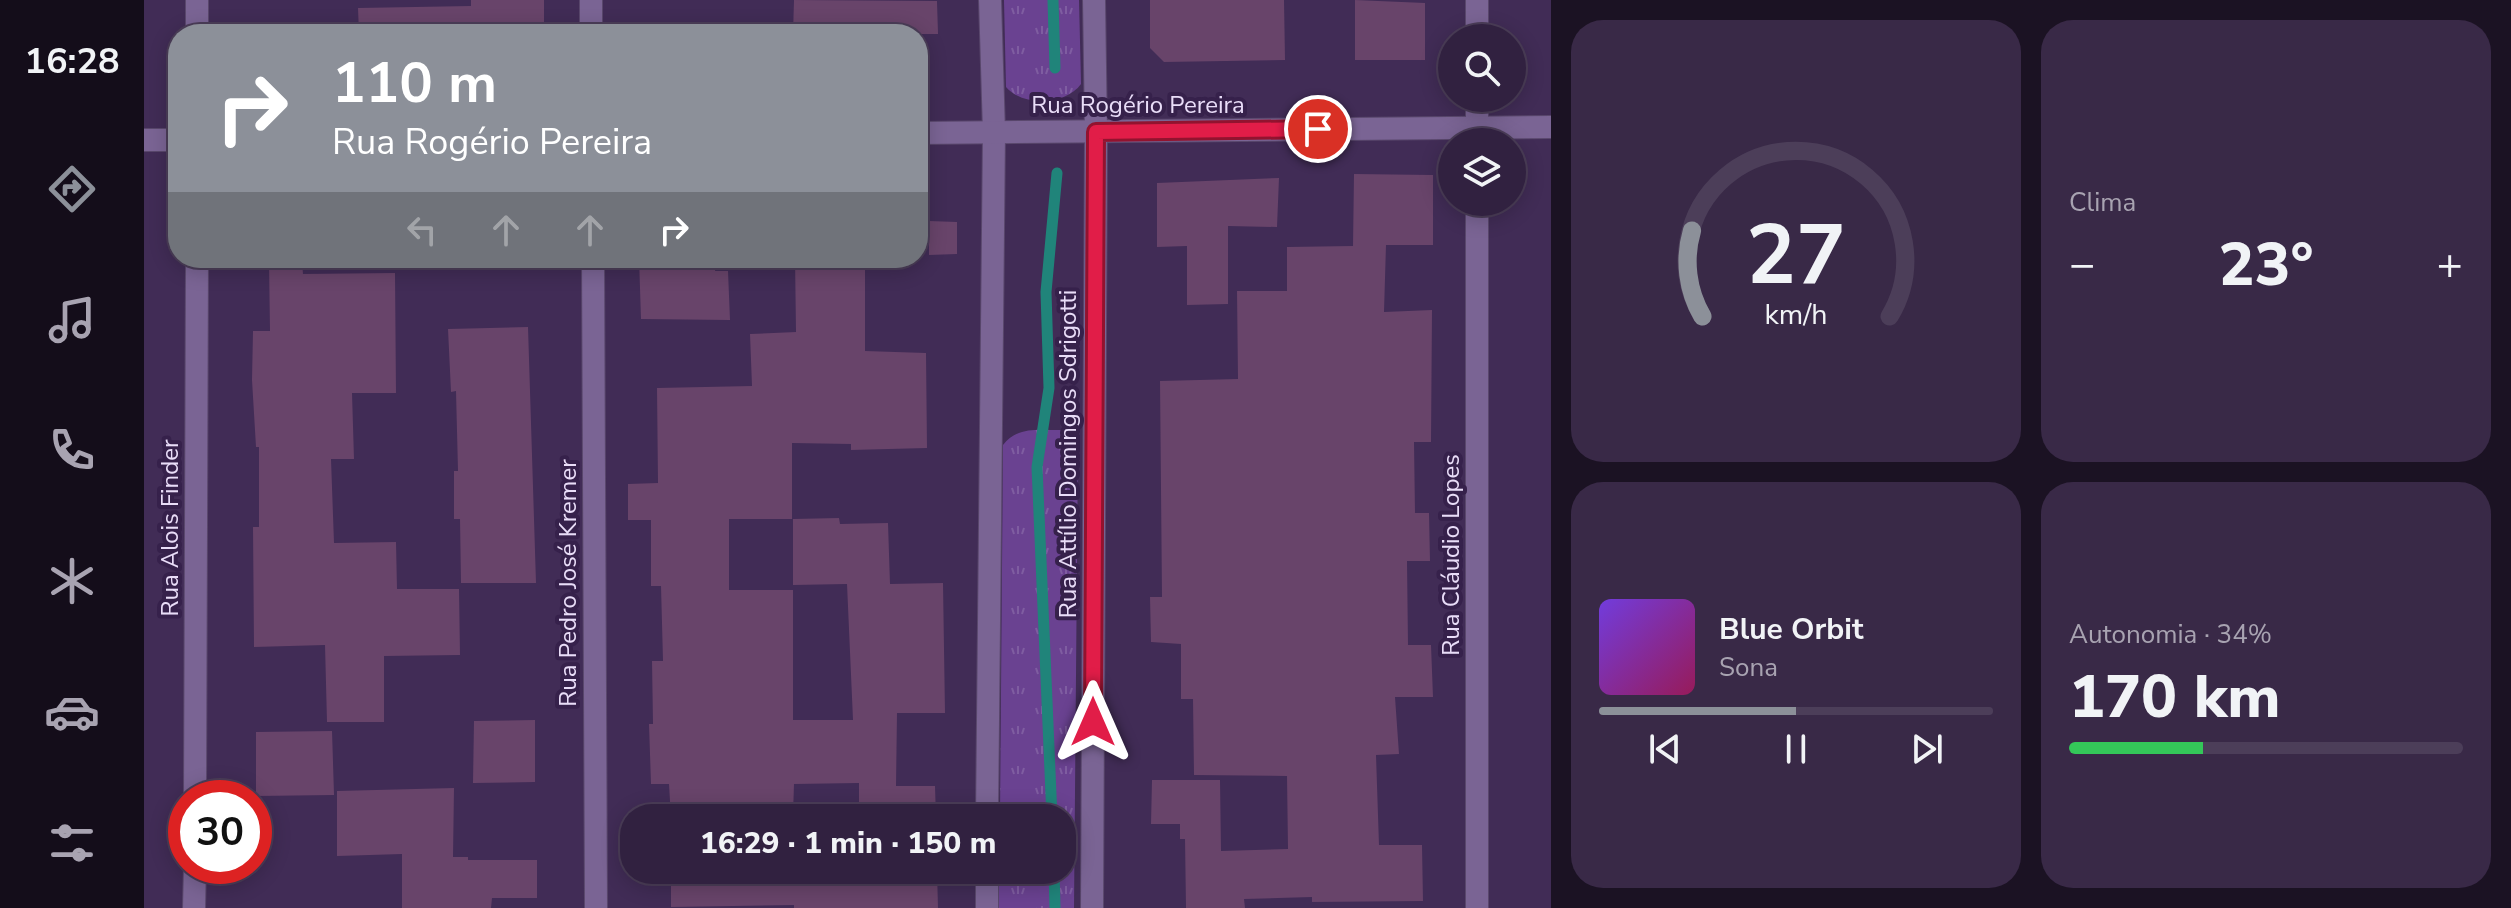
<!DOCTYPE html>
<html lang="pt">
<head>
<meta charset="utf-8">
<style>
  :root { --surface:#312140; --page:#392947; --text:#f1f3f6; --muted:#a8a3b1; --line:#4c3e59; --accent:#8c9099 }
  body { margin:0; font-family:"Nunito Sans",sans-serif; background:var(--page); color:var(--text); height:100vh; display:flex; flex-direction:column; font-size:30px; white-space:nowrap }
  * { box-sizing:border-box; margin:0 }
  p { font-size:26px; color:var(--muted) }
  .icon { flex:none; width:44px; height:44px; fill:none; stroke:currentColor; stroke-width:2; stroke-linecap:round; stroke-linejoin:round }
  .map { position:relative; flex:1; overflow:hidden }
  .drawer { display:flex; flex-direction:column; gap:20px; padding:20px; background:#1b1223; width:960px }
  .drawer>* { flex:none }
  .banner { position:absolute; left:24px; top:24px; width:760px; height:244px; border-radius:32px; box-shadow:0 4px 20px #0003,0 0 0 2px var(--line); background:#8c9099; color:#fff; overflow:hidden }
  .tools { position:absolute; left:1294px; top:24px; display:grid; gap:16px }
  .tools a { display:grid; place-items:center; width:88px; height:88px; border-radius:50%; background:var(--surface); box-shadow:0 4px 20px #0003,0 0 0 2px var(--line); font-size:40px }
  .speed { position:absolute; left:24px; top:780px; display:flex; gap:16px; font-size:40px; font-weight:700; text-align:center }
  .speed>* { display:grid; place-content:center; width:104px; height:104px; border-radius:50%; background:var(--surface); box-shadow:0 4px 20px #0003,0 0 0 2px var(--line); line-height:1 }
  .speed .limit { border:12px solid #d22; background:#fff; color:#111 }
  .pin { position:absolute; display:grid; place-items:center; width:68px; height:68px; color:#fff; margin:-34px; border:4px solid #fff; border-radius:50%; box-shadow:0 2px 8px #0007 }
  .me { position:absolute; width:88px; margin:-44px; rotate:0deg; stroke-linejoin:round; filter:drop-shadow(0 0 6px #0008) }
  .turn { display:flex; align-items:center; gap:28px; height:168px; padding:0 32px; font-size:36px }
  .turn .icon { width:104px; height:104px; stroke-width:2.5 }
  .turn b { display:block; font-size:56px; line-height:68px }
  .lanes { display:flex; align-items:center; height:76px; padding:0 32px; background:#0003; justify-content:center; gap:40px; direction:ltr }
  .lanes .off { opacity:.35 }
  .big { font-size:60px; font-weight:800; line-height:1.1 }
  .drawer .card { flex:1; display:flex; flex-direction:column; justify-content:center; gap:12px; min-width:0; padding:0 28px; border-radius:32px; background:var(--page) }
  .drawer .dial { align-items:center; gap:0 }
  .dial svg { height:208px; overflow:visible; fill:none; stroke:var(--line); stroke-width:7; stroke-linecap:round; text-anchor:middle }
  .dial text { fill:var(--text); stroke:none }
  .song { display:flex; align-items:center; gap:24px }
  .cover { width:96px; height:96px; border-radius:12px; background:linear-gradient(135deg,hsl(260 70% 55%),hsl(330 70% 35%)) }
  .played { height:8px; border-radius:4px; background:linear-gradient(90deg,var(--accent) 50%,var(--line) 50%) }
  .keys { display:flex; justify-content:space-around; direction:ltr }
  .heat { display:flex; justify-content:space-between; align-items:center; font-size:44px; direction:ltr }
  .charge { height:12px; border-radius:6px; background:linear-gradient(90deg,#34c759 34%,var(--line) 0) }
  .drawer .tiles { flex:1; display:grid; gap:20px; grid-template-columns:repeat(2,1fr) }
  .trip { position:absolute; left:476px; top:804px; width:456px; height:80px; border-radius:32px; background:var(--surface); box-shadow:0 4px 20px #0003,0 0 0 2px var(--line); font-weight:800; line-height:80px; text-align:center }
  main { display:flex; flex:1; min-height:0 }
  .menu { display:flex; flex-direction:column; width:144px; justify-content:space-around; align-items:center; background:#140d1a; color:var(--muted) }
  .menu .icon { width:56px; height:56px }
  .menu .current { color:var(--accent) }
  .menu b { font-size:36px; color:var(--text) }
  .map>svg:first-child { display:block }
  .grass { fill:url(#grass-tufts) }
  .lines { fill:none; stroke-linecap:round; stroke-linejoin:round }
  .stream { stroke:#20847a; stroke-width:11 }
  .building { fill:#68446a }
  .minor-casing { stroke:#59476c; stroke-width:24 }
  .tertiary-casing { stroke:#59476c; stroke-width:24 }
  .minor { stroke:#7a6494; stroke-width:22 }
  .tertiary { stroke:#7a6494; stroke-width:22 }
  .route-casing { stroke:#92132f; stroke-width:20 }
  .route { stroke:#e11d48; stroke-width:14 }
  .labels { text-anchor:middle; dominant-baseline:central; stroke-width:8; stroke-linejoin:round; paint-order:stroke }
  .street-label { font-size:24px; fill:#e9ddf8; stroke:#36214b }
</style>
</head>
<body>
<main>
<nav class="menu">
<b>16:28</b>
<svg class="icon current" aria-label="directions" viewBox="0 0 24 24"><path d="M12 3l9 9-9 9-9-9zM9 14v-3h6M13 9l2 2-2 2"/></svg>
<svg class="icon" aria-label="music" viewBox="0 0 24 24"><path d="M9 18V5l10-2v13"/><circle cx="6" cy="18" r="3"/><circle cx="16" cy="16" r="3"/></svg>
<svg class="icon" aria-label="phone" viewBox="0 0 24 24"><path d="M5 4h4l2 5-3 2q2 4 5 5l2-3 5 2v4C11 20 4 13 5 4z"/></svg>
<svg class="icon" aria-label="climate" viewBox="0 0 24 24"><path d="M12 3v18M4 7l16 10M4 17L20 7"/></svg>
<svg class="icon" aria-label="car" viewBox="0 0 24 24"><path d="M5 17H2v-5l4-1 3-4h7l3 4 3 1v5h-3M9 17h6M6 11h13"/><circle cx="7" cy="17" r="2"/><circle cx="17" cy="17" r="2"/></svg>
<svg class="icon" aria-label="filters" viewBox="0 0 24 24"><path d="M4 7h16M4 17h16"/><circle cx="9" cy="7" r="2"/><circle cx="15" cy="17" r="2"/></svg>
</nav>
<div class="map">
<svg width="1407" height="908" viewBox="0 0 1407 908">
  <defs>
    <pattern id="grass-tufts" width="24" height="20" patternUnits="userSpaceOnUse" patternTransform="scale(2)"><rect width="24" height="20" fill="#6a4291"/><path d="M3 7l-1-3M5 7V3M7 7l1-3M15 17l-1-3M17 17v-4M19 17l1-3" fill="none" stroke="#7f5da1"/></pattern>
  </defs>
  <rect width="100%" height="100%" fill="#412c56"/>
  <g class="grass">
    <path d="M860 0H935L937 84C922 105 879 107 862 87Z"/>
    <path d="M917 430 927 434 934 442 930 908H855V870H918V818H856L859 445C874 426 895 430 917 430Z"/>
  </g>
  <g class="lines">
    <g class="stream">
      <polyline points="909,0 911,68"/>
      <polyline points="908,818 893,467 905,388 902,292 913,173"/>
      <polyline points="910,870 911,908"/>
    </g>
  </g>
  <g class="building">
    <polygon points="327,0 400,0 400,34 215,34 214,8 327,6"/>
    <polygon points="650,0 793,1 794,34 649,34"/>
    <polygon points="1006,0 1140,0 1141,60 1020,62 1006,48"/>
    <polygon points="1211,0 1281,3 1281,60 1211,60"/>
    <polygon points="1210,174 1289,175 1289,245 1242,245 1240,312 1288,310 1287,442 1270,442 1271,513 1285,513 1286,561 1263,561 1264,645 1287,645 1289,697 1251,697 1255,754 1232,755 1235,845 1278,845 1279,901 1168,902 1168,897 1100,899 1101,908 1042,908 1041,839 1036,839 1036,824 1007,824 1008,780 1076,780 1077,851 1144,849 1143,776 1050,775 1049,699 1037,699 1037,644 1007,642 1006,597 1018,597 1016,381 1094,379 1093,291 1143,291 1143,247 1209,246"/>
    <polygon points="1135,178 1133,227 1084,226 1084,304 1043,305 1043,246 1013,247 1013,183"/>
    <polygon points="785,221 813,222 813,254 785,255"/>
    <polygon points="495,258 526,258 526,266 572,266 571,271 584,271 586,320 497,319"/>
    <polygon points="651,258 716,258 716,268 721,269 721,351 782,353 783,448 707,450 707,444 648,443 648,519 585,519 585,590 649,590 649,720 709,720 703,584 649,585 649,519 695,518 696,524 744,523 746,584 799,583 801,713 753,713 752,786 791,786 792,818 715,818 715,783 650,784 649,815 527,818 525,784 507,784 505,724 509,724 508,661 519,661 517,586 507,586 507,520 484,520 484,484 514,483 513,388 608,386 606,334 652,332"/>
    <polygon points="158,261 159,274 251,273 252,393 208,393 210,459 187,459 190,543 252,542 253,589 315,589 316,655 240,656 240,722 183,722 181,645 110,647 109,527 115,527 115,447 112,447 108,380 109,331 126,331 125,262"/>
    <polygon points="384,327 392,583 317,583 316,519 310,519 310,471 314,471 312,391 307,392 304,329"/>
    <polygon points="391,720 391,782 329,783 330,721"/>
    <polygon points="188,731 190,795 112,796 112,732"/>
    <polygon points="310,788 309,857 324,857 324,860 393,860 393,898 348,898 347,908 258,908 258,854 193,856 193,791"/>
    <polygon points="527,870 793,870 794,908 650,908 650,905 527,907"/>
  </g>
  <g class="lines">
    <g class="minor-casing">
      <g id="minor">
        <polyline points="53,0 53,34"/>
        <polyline points="447,0 447,34"/>
        <polyline points="1333,38 1333,0"/>
        <polyline points="1333,142 1333,98"/>
        <polyline points="449,258 452,908"/>
        <polyline points="51,798 53,258"/>
        <polyline points="843,818 850,132 846,0"/>
        <polyline points="50,908 51,866"/>
        <polyline points="843,908 843,870"/>
        <polyline points="948,908 952,132 950,0"/>
        <polyline points="1333,908 1333,202"/>
      </g>
    </g>
    <g class="tertiary-casing">
      <g id="tertiary">
        <polyline points="774,133 1407,127"/>
        <polyline points="0,140 34,140"/>
      </g>
    </g>
    <use href="#minor" class="minor"/>
    <use href="#tertiary" class="tertiary"/>
  </g>
  <g class="lines">
    <g class="route-casing">
      <polyline id="route" points="949,722 952,132 1174,129"/>
    </g>
    <use href="#route" class="route"/>
  </g>
  <g class="labels">
    <g class="street-label">
      <text x="994" y="105">Rua Rogério Pereira</text>
      <text transform="translate(924 454) rotate(-90)">Rua Attílio Domingos Sdrigotti</text>
      <text transform="translate(26 528) rotate(-90)">Rua Alois Finder</text>
      <text transform="translate(1307 555) rotate(-90)">Rua Cláudio Lopes</text>
      <text transform="translate(424 583) rotate(-90)">Rua Pedro José Kremer</text>
    </g>
  </g>
</svg>
<div class="tools">
<a><svg class="icon" aria-label="search" viewBox="0 0 24 24"><circle cx="10" cy="10" r="6"/><path d="M15 15l6 6"/></svg></a>
<a><svg class="icon" aria-label="layers" viewBox="0 0 24 24"><path d="M12 4l9 5-9 5-9-5zM3 14l9 5 9-5"/></svg></a>
</div>
<div class="speed"><div class="limit">30</div></div>
<div class="pin" style="left:1174px;top:129px;background:#d93025"><svg class="icon" aria-label="arrive" viewBox="0 0 24 24"><path d="M6 21V4h12l-3 4 3 4H6"/></svg></div>
<svg class="me" style="left:949px;top:722px" viewBox="-20 -20 40 40"><path d="M0-17L14 15 0 8-14 15z" fill="#e11d48" stroke="#fff" stroke-width="4"/></svg>
<div class="trip">16:29 · 1 min · 150 m</div>
<div class="banner">
<div class="turn"><svg class="icon" aria-label="right" viewBox="0 0 24 24"><path d="M7 20v-9h11M14 6l5 5-5 5"/></svg><div><b>110 m</b>Rua Rogério Pereira</div></div>
<div class="lanes"><svg class="icon off" aria-label="left" viewBox="0 0 24 24"><path d="M17 20v-9H6M10 6l-5 5 5 5"/></svg><svg class="icon off" aria-label="ahead" viewBox="0 0 24 24"><path d="M12 20V5M6 11l6-6 6 6"/></svg><svg class="icon off" aria-label="ahead" viewBox="0 0 24 24"><path d="M12 20V5M6 11l6-6 6 6"/></svg><svg class="icon" aria-label="right" viewBox="0 0 24 24"><path d="M7 20v-9h11M14 6l5 5-5 5"/></svg></div>
</div>
</div>
<section class="drawer">
<div class="tiles">
<div class="card dial"><svg viewBox="0 0 100 80">
<path d="M14 69A42 42 0 1 1 86 69"/>
<path d="M14 69A42 42 0 0 1 10 36" stroke="#8c9099"/>
<text x="50" y="56" font-size="32" font-weight="700">27</text>
<text x="50" y="72" font-size="11">km/h</text>
</svg></div>
<div class="card"><p>Clima</p>
<div class="heat"><a>−</a><b class="big">23°</b><a>+</a></div>
</div>
<div class="card">
<div class="song"><i class="cover"></i><div><b>Blue Orbit</b><p>Sona</p></div></div>
<div class="played"></div>
<div class="keys"><svg class="icon" aria-label="previous" viewBox="0 0 24 24"><path d="M18 5L8 12l10 7zM5 5v14"/></svg><svg class="icon" aria-label="pause" viewBox="0 0 24 24"><path d="M8 5v14M16 5v14"/></svg><svg class="icon" aria-label="next" viewBox="0 0 24 24"><path d="M6 5l10 7-10 7zM19 5v14"/></svg></div>
</div>
<div class="card"><p>Autonomia · 34%</p><b class="big">170 km</b><div class="charge"></div></div>
</div>
</section>
</main>
</body>
</html>
